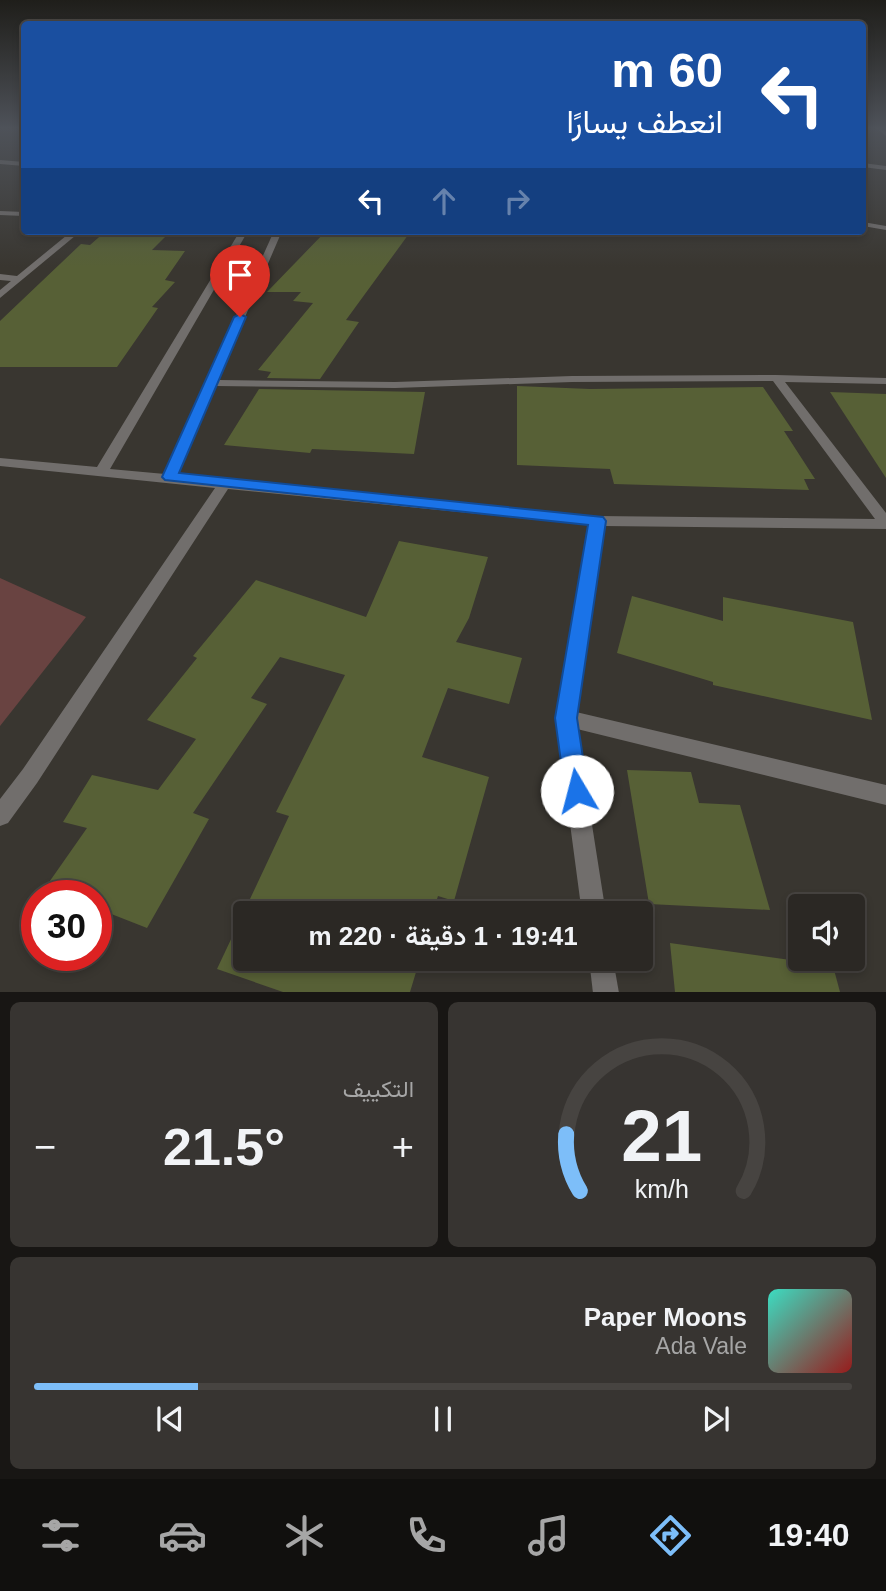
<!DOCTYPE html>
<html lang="ar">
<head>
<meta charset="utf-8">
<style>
  :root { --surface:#2b2824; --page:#373431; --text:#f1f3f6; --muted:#a6a6a6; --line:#474441; --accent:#7dbef9 }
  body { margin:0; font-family:Arial,Vazirmatn,sans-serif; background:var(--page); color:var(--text); direction:rtl; height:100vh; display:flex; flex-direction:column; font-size:26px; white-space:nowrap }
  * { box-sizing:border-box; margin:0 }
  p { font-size:23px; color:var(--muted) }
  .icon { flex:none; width:38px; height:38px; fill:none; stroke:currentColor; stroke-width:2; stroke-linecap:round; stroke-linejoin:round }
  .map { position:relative; height:992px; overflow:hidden; direction:ltr }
  .panel { display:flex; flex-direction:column; gap:10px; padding:10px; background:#181614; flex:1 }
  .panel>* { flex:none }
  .hud { position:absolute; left:21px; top:21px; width:845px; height:214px; border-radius:7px; box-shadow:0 4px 10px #0003,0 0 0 2px var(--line); direction:rtl; background:#1a4fa0; color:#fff; overflow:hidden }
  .tools { position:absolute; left:788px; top:894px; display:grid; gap:14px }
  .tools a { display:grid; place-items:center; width:77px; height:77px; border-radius:7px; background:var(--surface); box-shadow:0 4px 10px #0003,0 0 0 2px var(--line); font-size:35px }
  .speed { position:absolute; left:21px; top:880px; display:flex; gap:14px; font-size:35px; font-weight:700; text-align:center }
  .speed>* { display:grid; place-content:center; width:91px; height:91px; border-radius:50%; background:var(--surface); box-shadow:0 4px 10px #0003,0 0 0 2px var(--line); line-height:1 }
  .speed .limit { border:10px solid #d22; background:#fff; color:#111 }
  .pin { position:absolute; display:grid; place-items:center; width:60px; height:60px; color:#fff; margin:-72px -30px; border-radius:50% 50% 50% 0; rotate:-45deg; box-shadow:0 0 7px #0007 }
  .pin .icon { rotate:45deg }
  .me { position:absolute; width:77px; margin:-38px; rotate:352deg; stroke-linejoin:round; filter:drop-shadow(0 0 5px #0008) }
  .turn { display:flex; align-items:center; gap:24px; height:147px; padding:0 28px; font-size:32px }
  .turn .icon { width:91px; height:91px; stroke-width:2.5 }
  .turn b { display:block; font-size:49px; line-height:60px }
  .lanes { display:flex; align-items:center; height:66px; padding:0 28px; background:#0003; justify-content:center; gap:35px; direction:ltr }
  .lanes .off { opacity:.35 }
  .big { font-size:52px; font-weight:600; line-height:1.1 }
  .panel .card { flex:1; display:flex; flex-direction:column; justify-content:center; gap:10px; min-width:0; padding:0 24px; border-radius:10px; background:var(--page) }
  .panel .dial { align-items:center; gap:0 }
  .dial svg { height:182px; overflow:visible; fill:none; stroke:var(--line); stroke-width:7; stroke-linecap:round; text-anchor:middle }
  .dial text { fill:var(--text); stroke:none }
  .song { display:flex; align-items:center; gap:21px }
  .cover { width:84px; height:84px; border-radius:10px; background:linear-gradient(135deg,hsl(170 70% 55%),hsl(0 70% 35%)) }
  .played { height:7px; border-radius:4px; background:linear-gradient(90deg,var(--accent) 20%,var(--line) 20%) }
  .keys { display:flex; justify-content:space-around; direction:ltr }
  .heat { display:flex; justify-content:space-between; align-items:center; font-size:38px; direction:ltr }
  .panel .tiles { flex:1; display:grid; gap:10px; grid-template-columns:1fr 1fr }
  .card:last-child { grid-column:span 2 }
  .trip { position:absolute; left:233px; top:901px; width:420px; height:70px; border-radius:7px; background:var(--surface); box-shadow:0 4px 10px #0003,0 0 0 2px var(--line); font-weight:600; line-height:70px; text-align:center; direction:rtl }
  .menu { display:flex; height:112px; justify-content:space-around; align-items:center; background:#11100e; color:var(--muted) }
  .menu .icon { width:49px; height:49px }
  .menu .current { color:var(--accent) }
  .menu b { font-size:32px; color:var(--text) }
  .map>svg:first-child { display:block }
  .green { fill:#694341 }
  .building { fill:#576036 }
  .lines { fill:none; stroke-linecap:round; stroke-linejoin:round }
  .street { fill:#716e6c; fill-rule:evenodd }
  .route { fill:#1a73e8; stroke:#114b97; stroke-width:2 }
</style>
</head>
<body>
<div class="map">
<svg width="886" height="993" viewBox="0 0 886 993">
  <rect width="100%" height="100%" fill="#393630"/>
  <polygon class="green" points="0,578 86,617 0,726"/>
  <g class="building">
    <polygon points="106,231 171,231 152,250 185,251 165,280 175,282 152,307 158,308 117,367 0,367 0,321 81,244 90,245"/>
    <polygon points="326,231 411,231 346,320 359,322 320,379 267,378 271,372 258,370 313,303 293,301 301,292 267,292"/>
    <polygon points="517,386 590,389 763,387 793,431 784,431 815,479 804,479 809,490 614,484 610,469 517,465"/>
    <polygon points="259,389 425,392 414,454 312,449 310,453 224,445"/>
    <polygon points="830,392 886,394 886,478"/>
    <polygon points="399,541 488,557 469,618 456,642 522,658 509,704 448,688 422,757 489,777 454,901 438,896 432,914 245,914 245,959 420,959 410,992 283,992 217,969 289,816 276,812 345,675 280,657 251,698 267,704 193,813 209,819 147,928 96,908 96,896 65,896 45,888 87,828 63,822 92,775 158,790 196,739 147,720 197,658 193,656 256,580 366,617"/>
    <polygon points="632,596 723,621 723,597 853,622 872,720 713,685 713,682 617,653"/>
    <polygon points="627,770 691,772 699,803 740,805 770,910 649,904"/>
    <polygon points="670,943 833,966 840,992 675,992"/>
  </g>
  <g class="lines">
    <g class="street">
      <polygon points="876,128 882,128 886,131 886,136"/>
      <polygon points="0,160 24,162 24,166 0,164"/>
      <polygon points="863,163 886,166 886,170 863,167"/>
      <polygon points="0,211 24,212 24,216 0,215"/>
      <polygon points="863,222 886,226 886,230 863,226"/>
      <polygon points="72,231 81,231 0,298 0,290 11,281 0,280 0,274 17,276"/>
      <path d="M240 231H248L110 469 165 474 274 231H282L218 380 395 382 572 376 776 375 886 378V384L785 382 886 513V529L604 526 576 712 886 785V805L577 729 606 914H582L556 718 589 525 228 489 37 783 8 823 0 826V799L23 769 215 488 0 466V458L97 467ZM773 381 875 519 597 516 178 475 216 386 395 388 572 382Z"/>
      <polygon points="589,959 613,959 619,993 593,993"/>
    </g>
  </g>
  <linearGradient id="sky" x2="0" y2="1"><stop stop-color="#1f1e1a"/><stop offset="0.48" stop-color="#4e5259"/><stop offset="1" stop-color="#4e5259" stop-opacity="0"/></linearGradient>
  <rect width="886" height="267" fill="url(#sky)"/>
  <polygon class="route" points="240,314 246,317 179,473 603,517 606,521 577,718 588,791 585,799 577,802 568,799 565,791 555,718 588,525 165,480 162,477 234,317"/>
</svg>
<div class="tools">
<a><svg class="icon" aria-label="sound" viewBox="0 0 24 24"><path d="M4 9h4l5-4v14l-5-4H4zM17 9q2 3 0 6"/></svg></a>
</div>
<div class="speed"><div class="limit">30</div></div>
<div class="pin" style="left:240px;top:317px;background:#d93025"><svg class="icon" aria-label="arrive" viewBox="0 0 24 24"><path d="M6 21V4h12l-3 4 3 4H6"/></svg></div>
<svg class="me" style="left:577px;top:791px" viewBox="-20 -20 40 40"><circle r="19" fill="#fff"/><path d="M0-13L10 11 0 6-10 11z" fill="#1a73e8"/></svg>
<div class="trip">19:41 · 1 دقيقة · 220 m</div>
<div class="hud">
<div class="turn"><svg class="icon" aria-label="left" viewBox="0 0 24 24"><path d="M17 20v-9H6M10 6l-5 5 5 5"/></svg><div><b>60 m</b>انعطف يسارًا</div></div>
<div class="lanes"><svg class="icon" aria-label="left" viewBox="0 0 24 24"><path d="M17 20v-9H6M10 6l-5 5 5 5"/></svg><svg class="icon off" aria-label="ahead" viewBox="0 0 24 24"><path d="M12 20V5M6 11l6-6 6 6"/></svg><svg class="icon off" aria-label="right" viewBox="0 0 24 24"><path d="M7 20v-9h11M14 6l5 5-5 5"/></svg></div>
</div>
</div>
<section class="panel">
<div class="tiles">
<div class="card dial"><svg viewBox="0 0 100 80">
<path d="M14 69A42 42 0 1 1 86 69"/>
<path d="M14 69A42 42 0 0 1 8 44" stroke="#7dbef9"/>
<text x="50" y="56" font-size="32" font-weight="700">21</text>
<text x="50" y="72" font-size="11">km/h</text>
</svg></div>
<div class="card"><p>التكييف</p>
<div class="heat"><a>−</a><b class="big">21.5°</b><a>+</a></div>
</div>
<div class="card">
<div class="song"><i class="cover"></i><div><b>Paper Moons</b><p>Ada Vale</p></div></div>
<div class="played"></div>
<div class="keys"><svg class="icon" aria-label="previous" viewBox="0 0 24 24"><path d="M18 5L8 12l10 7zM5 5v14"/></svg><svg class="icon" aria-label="pause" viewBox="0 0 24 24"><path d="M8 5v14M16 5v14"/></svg><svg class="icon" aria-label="next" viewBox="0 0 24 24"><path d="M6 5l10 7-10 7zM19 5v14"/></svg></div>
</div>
</div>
</section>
<nav class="menu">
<b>19:40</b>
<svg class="icon current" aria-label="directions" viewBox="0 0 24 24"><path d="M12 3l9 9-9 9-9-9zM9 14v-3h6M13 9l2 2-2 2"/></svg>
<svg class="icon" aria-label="music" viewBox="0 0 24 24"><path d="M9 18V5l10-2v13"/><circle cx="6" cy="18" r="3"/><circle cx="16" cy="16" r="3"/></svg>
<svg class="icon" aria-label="phone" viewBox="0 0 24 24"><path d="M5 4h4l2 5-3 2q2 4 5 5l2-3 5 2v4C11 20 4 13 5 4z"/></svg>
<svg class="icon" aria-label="climate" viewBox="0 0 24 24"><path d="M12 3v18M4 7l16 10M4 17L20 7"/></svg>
<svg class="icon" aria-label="car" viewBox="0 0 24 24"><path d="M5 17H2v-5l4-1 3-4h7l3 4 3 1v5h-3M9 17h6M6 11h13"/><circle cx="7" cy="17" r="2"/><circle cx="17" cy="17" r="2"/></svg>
<svg class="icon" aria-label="filters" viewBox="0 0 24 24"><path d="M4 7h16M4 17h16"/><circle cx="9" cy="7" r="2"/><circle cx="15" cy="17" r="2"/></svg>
</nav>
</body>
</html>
